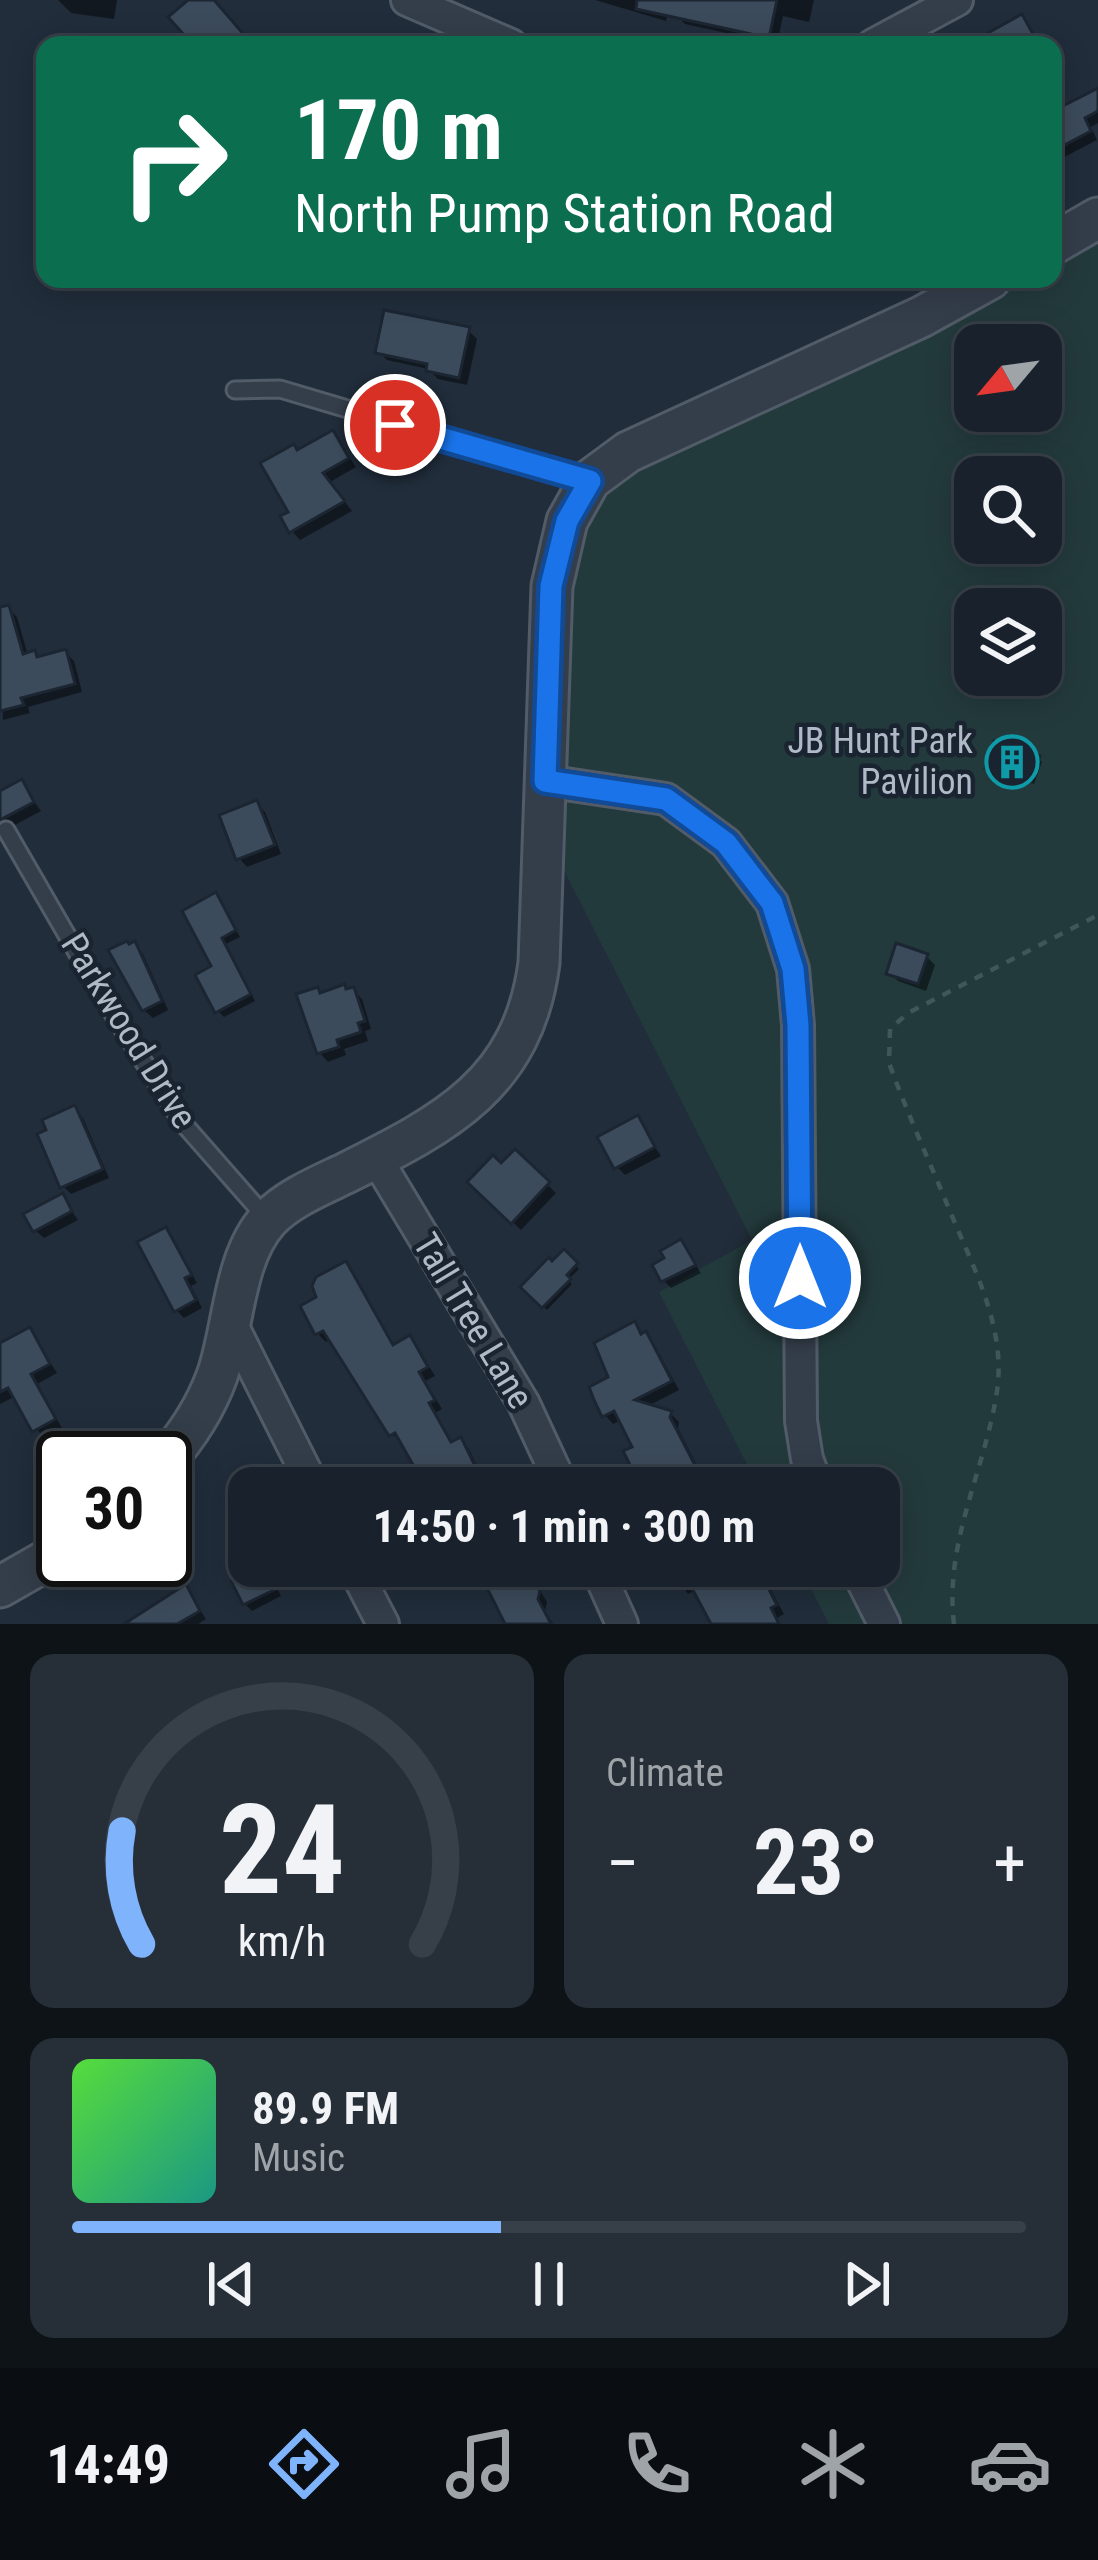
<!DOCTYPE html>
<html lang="en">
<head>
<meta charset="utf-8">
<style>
  :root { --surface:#19222c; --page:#262f38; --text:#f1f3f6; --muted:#9fa4a9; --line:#373f48; --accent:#7fb3fc }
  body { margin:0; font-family:"Roboto Condensed",sans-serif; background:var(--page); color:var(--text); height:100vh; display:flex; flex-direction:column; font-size:45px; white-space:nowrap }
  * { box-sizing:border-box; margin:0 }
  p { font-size:39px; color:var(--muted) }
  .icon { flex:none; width:66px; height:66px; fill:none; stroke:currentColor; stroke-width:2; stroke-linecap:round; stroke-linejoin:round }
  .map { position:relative; height:1624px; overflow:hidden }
  .side { display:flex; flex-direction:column; gap:30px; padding:30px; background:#0e1318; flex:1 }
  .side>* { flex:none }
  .hud { position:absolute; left:36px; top:36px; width:1026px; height:252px; border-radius:24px; box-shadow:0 6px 30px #0003,0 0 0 3px var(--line); background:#0b6e4f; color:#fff; overflow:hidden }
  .needle { width:78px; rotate:241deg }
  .tools { position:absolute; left:954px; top:324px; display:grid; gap:24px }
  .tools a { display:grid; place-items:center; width:108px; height:108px; border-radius:24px; background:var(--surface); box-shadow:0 6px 30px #0003,0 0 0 3px var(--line); font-size:60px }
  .speed { position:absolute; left:36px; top:1431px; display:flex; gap:24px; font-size:60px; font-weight:700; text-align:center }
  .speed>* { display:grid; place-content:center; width:156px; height:156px; border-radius:50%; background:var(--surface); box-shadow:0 6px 30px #0003,0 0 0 3px var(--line); line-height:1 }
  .speed .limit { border:6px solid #111; border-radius:18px; background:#fff; color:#111 }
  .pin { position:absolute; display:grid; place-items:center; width:102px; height:102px; color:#fff; margin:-51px; border:6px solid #fff; border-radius:50%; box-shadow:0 3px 12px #0007 }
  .me { position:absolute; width:132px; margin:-66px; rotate:0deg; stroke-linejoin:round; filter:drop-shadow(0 0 9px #0008) }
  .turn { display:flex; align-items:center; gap:42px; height:252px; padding:0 60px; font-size:54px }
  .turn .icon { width:156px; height:156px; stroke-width:2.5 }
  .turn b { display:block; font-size:84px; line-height:102px }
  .big { font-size:90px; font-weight:700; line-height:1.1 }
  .side .tile { flex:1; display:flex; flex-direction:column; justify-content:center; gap:18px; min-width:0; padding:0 42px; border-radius:24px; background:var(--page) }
  .side .dial { align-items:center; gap:0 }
  .dial svg { height:312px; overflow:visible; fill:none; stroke:var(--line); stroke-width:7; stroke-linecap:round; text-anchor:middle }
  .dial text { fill:var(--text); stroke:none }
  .song { display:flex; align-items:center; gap:36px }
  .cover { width:144px; height:144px; border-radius:18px; background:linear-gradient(135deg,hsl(110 70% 55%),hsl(170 70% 35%)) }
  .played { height:12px; border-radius:6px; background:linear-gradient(90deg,var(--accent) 45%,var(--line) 45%) }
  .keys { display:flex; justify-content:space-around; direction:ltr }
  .heat { display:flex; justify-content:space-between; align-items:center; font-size:66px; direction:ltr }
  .side .tiles { flex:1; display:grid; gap:30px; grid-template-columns:1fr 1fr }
  .tile:last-child { grid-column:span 2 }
  .trip { position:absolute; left:228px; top:1467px; width:672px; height:120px; border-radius:24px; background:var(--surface); box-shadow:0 6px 30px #0003,0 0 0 3px var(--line); font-weight:700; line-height:120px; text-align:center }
  .dock { display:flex; height:192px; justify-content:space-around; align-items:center; background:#0a0e12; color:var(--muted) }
  .dock .icon { width:84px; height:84px }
  .dock .on { color:var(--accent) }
  .dock b { font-size:54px; color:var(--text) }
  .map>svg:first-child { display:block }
  .green { fill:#233a3c; fill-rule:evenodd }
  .shadow { fill:#0007 }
  .building { fill:#3c4b5b; stroke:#1c2532; stroke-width:3 }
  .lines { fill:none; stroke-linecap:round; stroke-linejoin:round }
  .service-casing { stroke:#525c69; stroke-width:21 }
  .minor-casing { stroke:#525c69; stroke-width:36 }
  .tertiary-casing { stroke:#525c69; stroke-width:45 }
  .path { stroke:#405759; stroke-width:4.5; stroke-dasharray:9 9; stroke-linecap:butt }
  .service { stroke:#343e4b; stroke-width:15 }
  .minor { stroke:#343e4b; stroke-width:30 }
  .tertiary { stroke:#343e4b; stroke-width:39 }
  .route-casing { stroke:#114b97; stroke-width:30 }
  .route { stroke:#1a73e8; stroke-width:21 }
  .labels { text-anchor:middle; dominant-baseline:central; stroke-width:9; stroke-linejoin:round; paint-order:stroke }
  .poi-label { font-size:36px; fill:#afb9c7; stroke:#1a2330; text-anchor:end }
  .street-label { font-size:36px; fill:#afb9c7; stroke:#1a2330 }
</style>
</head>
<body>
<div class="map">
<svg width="1098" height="1624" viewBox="0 0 1098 1624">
  <rect width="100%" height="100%" fill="#212d3b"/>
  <path class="green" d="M1098 218V1624H829L799 1566H879V1488H759L659 1292 752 1240 543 829 552 586 590 480 990 279H1053V244ZM975 345H1041V411H975ZM975 477H1041V543H975ZM975 609H1041V675H975Z"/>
  <g class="shadow">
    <polygon points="58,0 117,0 114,19 71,13"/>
    <polygon points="595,0 672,0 666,21"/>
    <polygon points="687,0 814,0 809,22 783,16 777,44 685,24 677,16"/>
    <polygon points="307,37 324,45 304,45"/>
    <polygon points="1098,95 1098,123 1091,127 1097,140 1053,163 1053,114"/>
    <polygon points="777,279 811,279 813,286 786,291"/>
    <polygon points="468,330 477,339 467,385 438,379 428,369 387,360 379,352"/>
    <polygon points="333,433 356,467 330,482 352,511 300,540 292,531 292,513"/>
    <polygon points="8,608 17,617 28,656 34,654 40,659 65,652 74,661 82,692 28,707 30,713 3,720 0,610"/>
    <polygon points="1038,758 1042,762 1034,784 989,767"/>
    <polygon points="21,783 41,811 0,833 0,796"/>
    <polygon points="256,804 265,812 281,854 247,867 239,858"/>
    <polygon points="216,896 240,937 226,944 255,1001 224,1017 218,1011"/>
    <polygon points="134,945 143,954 168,1010 153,1018 144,1010"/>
    <polygon points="926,956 935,965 926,991 898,981 890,973"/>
    <polygon points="317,990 322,995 353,990 362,999 371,1029 365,1031 368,1041 344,1049 346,1055 328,1062 320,1053"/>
    <polygon points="75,1109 83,1118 109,1178 71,1194 63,1186 50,1132"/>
    <polygon points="637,1119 661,1156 625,1175 617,1167"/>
    <polygon points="515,1153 556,1193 521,1230 472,1182 501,1167"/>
    <polygon points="62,1197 78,1220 44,1238 35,1230"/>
    <polygon points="166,1230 197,1283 191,1286 202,1308 184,1318 176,1310"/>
    <polygon points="680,1242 701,1273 671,1288 663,1280 668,1259"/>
    <polygon points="564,1254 579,1269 568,1280 572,1284 547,1310 524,1287"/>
    <polygon points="345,1265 395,1347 410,1339 418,1348 435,1376 425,1381 442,1409 435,1413 453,1444 460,1441 469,1449 482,1477 479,1478 483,1488 425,1488 402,1441 391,1434 331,1339 326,1342 317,1333 320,1299"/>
    <polygon points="634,1325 654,1344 679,1390 646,1407 671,1414 679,1422 678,1428 702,1476 679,1488 642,1488 636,1449 622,1420 613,1424 605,1415 611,1378"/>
    <polygon points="29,1330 57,1373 37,1384 62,1428 43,1438 16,1396 0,1404 0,1346"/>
    <polygon points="249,1521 249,1552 236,1528"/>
    <polygon points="256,1566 281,1566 269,1573 281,1596 252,1611 245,1604"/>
    <polygon points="478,1566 532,1566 535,1573 531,1576 547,1602 545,1610 553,1624 508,1624"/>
    <polygon points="669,1566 775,1566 778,1572 765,1579 784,1614 777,1618 780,1624 713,1624 696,1590 688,1594"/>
    <polygon points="185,1588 206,1619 198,1624 140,1624"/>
  </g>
  <g class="building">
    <polygon points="188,0 214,0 253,45 193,45 168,17"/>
    <polygon points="637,0 777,0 769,38 636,9"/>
    <polygon points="1022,14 1039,45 966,45"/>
    <polygon points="1098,88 1098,111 1085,118 1091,131 1053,151 1053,111"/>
    <polygon points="384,310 470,327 459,378 426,371 427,364 375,353"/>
    <polygon points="333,430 349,458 323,473 345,501 289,533 280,516 288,512 260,463 294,444 297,450"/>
    <polygon points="9,605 23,654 35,650 37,657 66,649 75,684 21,698 24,705 0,711 0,607"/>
    <polygon points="994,741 1040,756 1031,782 985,768"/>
    <polygon points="22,779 34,802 0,820 0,791"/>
    <polygon points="257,800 275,845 236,860 219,815"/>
    <polygon points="216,892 236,930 222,938 251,994 215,1013 195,975 211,966 182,911"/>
    <polygon points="127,941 129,944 135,941 162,1001 142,1011 108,950"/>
    <polygon points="896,943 928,954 918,984 886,974"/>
    <polygon points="345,984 346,989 354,987 365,1021 358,1023 361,1032 337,1040 339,1047 317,1054 296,994 318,987 320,993"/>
    <polygon points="75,1105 103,1169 60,1188 37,1134 46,1130 42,1120"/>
    <polygon points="638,1115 655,1147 614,1169 597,1137"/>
    <polygon points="515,1149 550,1182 511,1224 467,1182 493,1155 501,1163"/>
    <polygon points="63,1193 72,1211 33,1232 23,1214"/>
    <polygon points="166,1227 192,1275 185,1278 196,1300 174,1312 137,1242"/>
    <polygon points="681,1239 696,1265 661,1282 652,1265 664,1258 660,1251"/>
    <polygon points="564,1249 578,1263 567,1275 571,1279 542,1308 520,1287 549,1257 552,1261"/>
    <polygon points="346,1261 393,1345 410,1335 428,1367 419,1372 435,1400 429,1403 451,1442 461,1437 476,1468 472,1469 481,1488 426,1488 395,1433 389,1436 323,1331 315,1335 300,1306 316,1297 312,1286 316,1277"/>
    <polygon points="635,1321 641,1334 646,1331 672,1381 635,1400 672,1411 670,1417 696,1467 655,1488 607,1488 634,1473 623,1451 632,1447 614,1411 602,1417 594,1400 589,1387 608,1377 594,1343"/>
    <polygon points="30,1327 50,1364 31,1374 56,1419 32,1432 8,1388 0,1392 0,1343"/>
    <polygon points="256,1566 265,1566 276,1589 243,1605 231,1581"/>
    <polygon points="476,1566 524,1566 540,1591 538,1599 551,1624 505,1624"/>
    <polygon points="680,1566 757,1566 777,1605 771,1608 779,1624 711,1624"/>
    <polygon points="186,1584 200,1611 177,1624 124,1624"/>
  </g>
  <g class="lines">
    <g class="service-casing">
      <g id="service">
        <polyline points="235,390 280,389 587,480"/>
        <polyline points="6,830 105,1001 182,1122 268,1220"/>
      </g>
    </g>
    <g class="minor-casing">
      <g id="minor">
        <polyline points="407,0 511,45"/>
        <polyline points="873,45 957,0"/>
        <polyline points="545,781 666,799 726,843 772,903 793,969 798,1025 801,1421 807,1459 818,1488"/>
        <polyline points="376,1158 524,1404 563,1488"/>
        <polyline points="231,1323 314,1488"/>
        <polyline points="353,1566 383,1624"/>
        <polyline points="596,1566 622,1624"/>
        <polyline points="855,1566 884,1624"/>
      </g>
    </g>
    <g class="tertiary-casing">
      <g id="tertiary">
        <polyline points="1053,244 1098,218"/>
        <path d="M165 1461C186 1437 206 1406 217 1376 234 1328 233 1259 268 1220 287 1199 321 1185 346 1173 446 1123 523 1084 539 963L552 586 567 521 590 480 628 452 921 317 990 279"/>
        <polyline points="0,1587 63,1551"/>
      </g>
    </g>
    <path class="path" d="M954 1624C944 1542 985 1471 997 1391 1006 1329 975 1271 952 1216 931 1165 908 1115 889 1063L890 1029 908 1013 1098 915"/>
    <use href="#service" class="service"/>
    <use href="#minor" class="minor"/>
    <use href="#tertiary" class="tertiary"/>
  </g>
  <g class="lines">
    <g class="route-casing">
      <polyline id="route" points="395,425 590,481 567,521 551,586 545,781 666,799 726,843 772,903 793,969 798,1025 800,1278"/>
    </g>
    <use href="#route" class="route"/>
  </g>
  <defs>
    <g id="building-ring" transform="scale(2.7)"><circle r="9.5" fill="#1a2330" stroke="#0f9aa8" stroke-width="1.5"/><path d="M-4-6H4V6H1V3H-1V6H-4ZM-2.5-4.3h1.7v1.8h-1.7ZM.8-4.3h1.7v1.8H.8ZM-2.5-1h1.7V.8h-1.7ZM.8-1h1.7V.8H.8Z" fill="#0f9aa8"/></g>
  </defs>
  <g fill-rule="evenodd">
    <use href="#building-ring" x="1012" y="762"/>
  </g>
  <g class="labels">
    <g class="poi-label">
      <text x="973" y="741">JB Hunt Park<tspan x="973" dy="41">Pavilion</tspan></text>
    </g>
    <g class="street-label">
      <text transform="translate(129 1031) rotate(58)">Parkwood Drive</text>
      <text transform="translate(473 1321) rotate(59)">Tall Tree Lane</text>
    </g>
  </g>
</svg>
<div class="tools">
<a><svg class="needle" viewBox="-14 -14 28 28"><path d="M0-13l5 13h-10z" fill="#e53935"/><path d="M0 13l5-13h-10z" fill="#9fa4a9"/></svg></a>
<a><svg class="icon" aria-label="search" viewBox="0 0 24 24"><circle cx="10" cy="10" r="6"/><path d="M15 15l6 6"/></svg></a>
<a><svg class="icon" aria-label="layers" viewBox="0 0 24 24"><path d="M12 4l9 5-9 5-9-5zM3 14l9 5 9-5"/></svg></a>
</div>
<div class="speed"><div class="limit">30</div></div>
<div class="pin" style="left:395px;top:425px;background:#d93025"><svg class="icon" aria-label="arrive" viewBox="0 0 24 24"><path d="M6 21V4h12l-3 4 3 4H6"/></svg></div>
<svg class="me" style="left:800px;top:1278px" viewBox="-20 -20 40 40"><circle r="17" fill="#1a73e8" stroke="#fff" stroke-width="3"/><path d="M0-11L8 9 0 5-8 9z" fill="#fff"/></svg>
<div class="trip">14:50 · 1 min · 300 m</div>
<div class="hud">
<div class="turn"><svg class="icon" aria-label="right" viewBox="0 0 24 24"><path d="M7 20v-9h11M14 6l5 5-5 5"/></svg><div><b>170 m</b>North Pump Station Road</div></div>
</div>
</div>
<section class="side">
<div class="tiles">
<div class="tile dial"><svg viewBox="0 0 100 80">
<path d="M14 69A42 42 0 1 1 86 69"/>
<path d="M14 69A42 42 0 0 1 9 40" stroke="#7fb3fc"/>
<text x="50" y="56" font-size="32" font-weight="700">24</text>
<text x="50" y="72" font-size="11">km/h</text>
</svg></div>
<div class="tile"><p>Climate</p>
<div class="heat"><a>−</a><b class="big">23°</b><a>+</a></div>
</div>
<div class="tile">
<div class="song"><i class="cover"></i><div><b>89.9 FM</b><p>Music</p></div></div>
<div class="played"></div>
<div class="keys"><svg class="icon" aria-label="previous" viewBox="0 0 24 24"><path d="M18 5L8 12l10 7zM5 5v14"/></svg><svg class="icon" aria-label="pause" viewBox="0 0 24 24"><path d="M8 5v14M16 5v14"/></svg><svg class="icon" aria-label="next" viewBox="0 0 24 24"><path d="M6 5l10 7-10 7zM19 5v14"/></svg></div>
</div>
</div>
</section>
<nav class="dock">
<b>14:49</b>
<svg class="icon on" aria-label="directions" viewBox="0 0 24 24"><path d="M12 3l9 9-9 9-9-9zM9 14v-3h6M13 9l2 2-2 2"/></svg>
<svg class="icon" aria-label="music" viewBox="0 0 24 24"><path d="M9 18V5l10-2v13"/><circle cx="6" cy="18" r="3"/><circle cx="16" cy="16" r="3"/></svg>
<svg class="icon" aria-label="phone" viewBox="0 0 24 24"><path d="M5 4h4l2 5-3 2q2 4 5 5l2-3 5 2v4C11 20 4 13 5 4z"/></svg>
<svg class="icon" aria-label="climate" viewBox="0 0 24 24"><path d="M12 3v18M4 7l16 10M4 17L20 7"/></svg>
<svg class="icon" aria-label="car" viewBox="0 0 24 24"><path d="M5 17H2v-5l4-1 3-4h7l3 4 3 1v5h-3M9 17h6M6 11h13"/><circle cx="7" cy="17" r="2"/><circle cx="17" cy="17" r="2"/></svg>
</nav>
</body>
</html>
